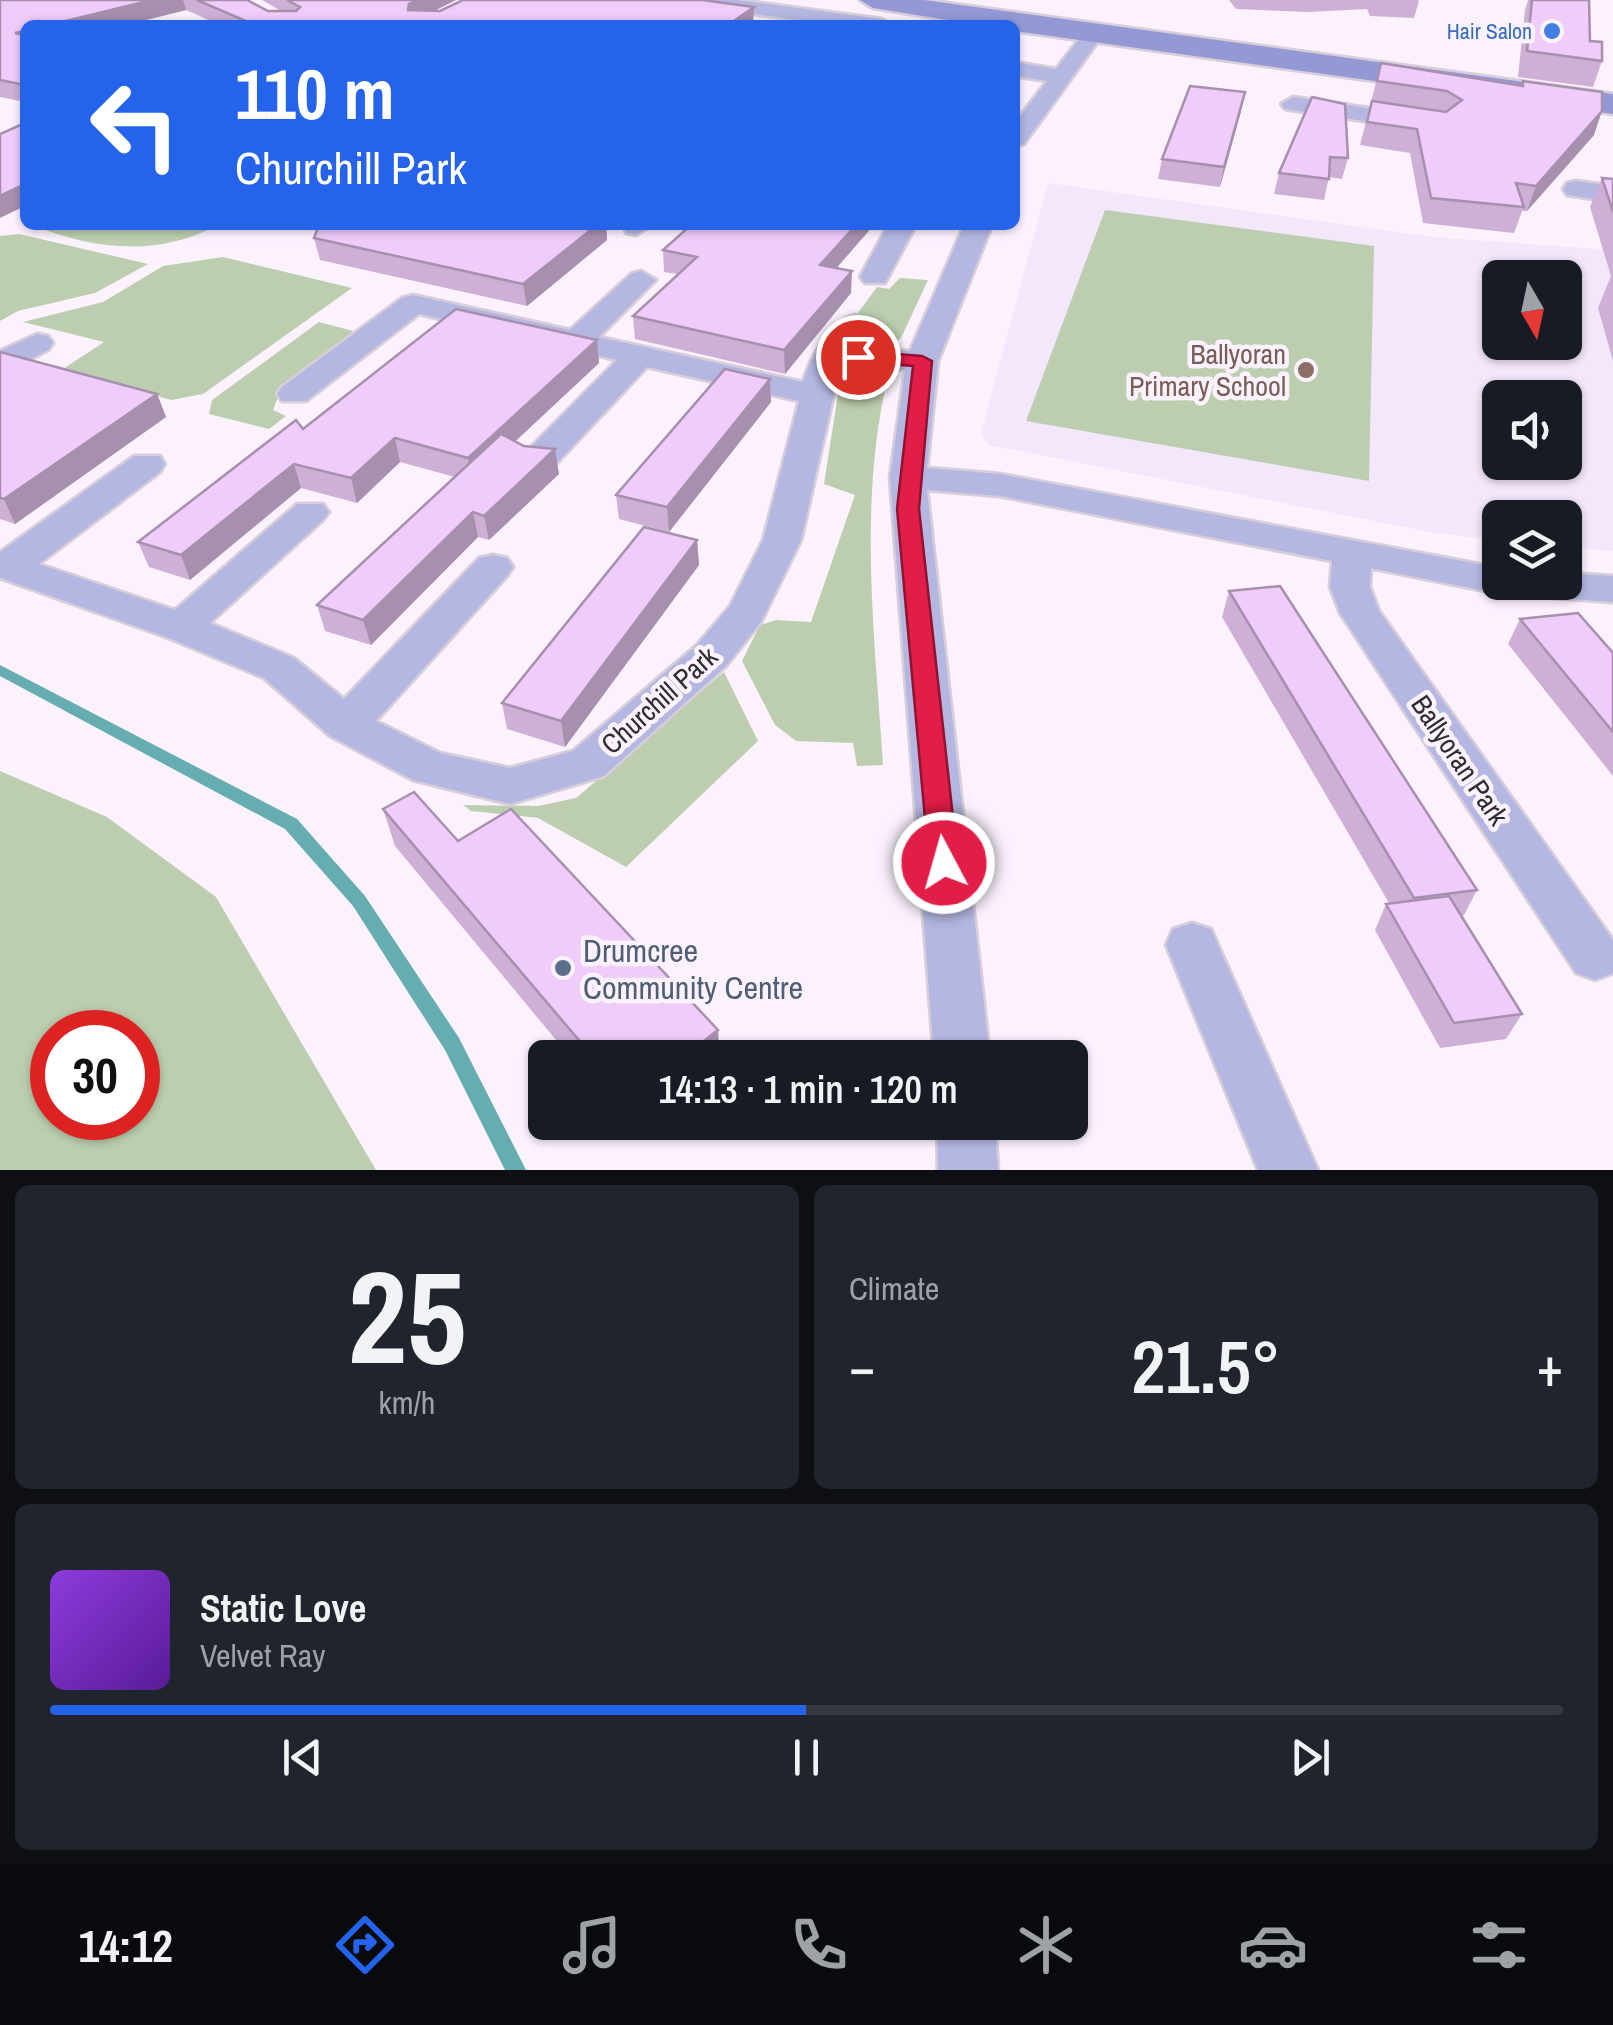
<!DOCTYPE html>
<html lang="en">
<head>
<meta charset="utf-8">
<style>
  :root { --surface:#171b24; --page:#20242c; --text:#f1f3f6; --muted:#9ea1a6; --line:#363941; --accent:#2563eb }
  body { margin:0; font-family:"Archivo Narrow",sans-serif; background:var(--page); color:var(--text); height:100vh; display:flex; flex-direction:column; font-size:38px; white-space:nowrap }
  * { box-sizing:border-box; margin:0 }
  p { font-size:32px; color:var(--muted) }
  .icon { flex:none; width:55px; height:55px; fill:none; stroke:currentColor; stroke-width:2; stroke-linecap:round; stroke-linejoin:round }
  .map { position:relative; height:1170px; overflow:hidden }
  .side { display:flex; flex-direction:column; gap:15px; padding:15px; background:#0d0f14; flex:1 }
  .side>* { flex:none }
  .banner { position:absolute; left:20px; top:20px; width:1000px; height:210px; border-radius:15px; box-shadow:0 2px 8px #0004; background:#2563eb; color:#fff; overflow:hidden }
  .needle { width:65px; rotate:171deg }
  .buttons { position:absolute; left:1482px; top:260px; display:grid; gap:20px }
  .buttons a { display:grid; place-items:center; width:100px; height:100px; border-radius:15px; background:var(--surface); box-shadow:0 2px 8px #0004; font-size:50px }
  .speed { position:absolute; left:30px; top:1010px; display:flex; gap:20px; font-size:50px; font-weight:700; text-align:center }
  .speed>* { display:grid; place-content:center; width:130px; height:130px; border-radius:50%; background:var(--surface); box-shadow:0 2px 8px #0004; line-height:1 }
  .speed .limit { border:15px solid #d22; background:#fff; color:#111 }
  .pin { position:absolute; display:grid; place-items:center; width:85px; height:85px; color:#fff; margin:-42px; border:5px solid #fff; border-radius:50%; box-shadow:0 2px 10px #0007 }
  .me { position:absolute; width:110px; margin:-55px; rotate:354deg; stroke-linejoin:round; filter:drop-shadow(0 0 8px #0008) }
  .turn { display:flex; align-items:center; gap:35px; height:210px; padding:0 50px; font-size:45px }
  .turn .icon { width:130px; height:130px; stroke-width:2.5 }
  .turn b { display:block; font-size:70px; line-height:85px }
  .big { font-size:75px; font-weight:600; line-height:1.1 }
  .side .tile { flex:1; display:flex; flex-direction:column; justify-content:center; gap:15px; min-width:0; padding:0 35px; border-radius:15px; background:var(--page) }
  .side .dial { align-items:center; gap:0 }
  .dial b { font-size:130px; line-height:1 }
  .song { display:flex; align-items:center; gap:30px }
  .cover { width:120px; height:120px; border-radius:15px; background:linear-gradient(135deg,hsl(270 70% 55%),hsl(270 70% 35%)) }
  .played { height:10px; border-radius:5px; background:linear-gradient(90deg,var(--accent) 50%,var(--line) 50%) }
  .keys { display:flex; justify-content:space-around; direction:ltr }
  .heat { display:flex; justify-content:space-between; align-items:center; font-size:55px; direction:ltr }
  .side .tiles { flex:1; display:grid; gap:15px; grid-template-columns:1fr 1fr }
  .tile:last-child { grid-column:span 2 }
  .trip { position:absolute; left:528px; top:1040px; width:560px; height:100px; border-radius:15px; background:var(--surface); box-shadow:0 2px 8px #0004; font-weight:600; line-height:100px; text-align:center }
  .tab-bar { display:flex; height:160px; justify-content:space-around; align-items:center; background:#090b0e; color:var(--muted) }
  .tab-bar .icon { width:70px; height:70px }
  .tab-bar .current { color:var(--accent) }
  .tab-bar b { font-size:45px; color:var(--text) }
  .map>svg:first-child { display:block }
  .education { fill:#f2e7fb; fill-rule:evenodd }
  .green { fill:#bcceaf; fill-rule:evenodd }
  .lines { fill:none; stroke-linecap:round; stroke-linejoin:round }
  .stream { fill:#66adb2; fill-rule:evenodd }
  .street-casing { stroke:#d7ced9; stroke-width:5 }
  .secondary-casing { stroke:#d7ced9; stroke-width:5 }
  .street { fill:#b4b7e1; fill-rule:evenodd }
  .secondary { fill:#9498d5; fill-rule:evenodd }
  .wall { fill:#ceafd6 }
  .shaded-wall { fill:#a78fae }
  .building { fill:#efccf9; stroke:#a78fae; stroke-width:2.5 }
  .route { fill:#e11d48; stroke:#92132f; stroke-width:2.5 }
  .shop-dot { fill:#3f7fe0; stroke:#fcf2fe; stroke-width:4 }
  .education-dot { fill:#8d6e63; stroke:#fcf2fe; stroke-width:4 }
  .service-dot { fill:#5c6f8a; stroke:#fcf2fe; stroke-width:4 }
  .labels { text-anchor:middle; dominant-baseline:central; stroke-width:9; stroke-linejoin:round; paint-order:stroke }
  .far-shop-label { font-size:22px; fill:#366cbe; stroke:#fcf2fe; text-anchor:end }
  .education-label { font-size:28px; fill:#785e54; stroke:#fcf2fe; text-anchor:end }
  .street-label { font-size:28px; fill:#312c32; stroke:#fcf2fe }
  .near-service-label { font-size:32px; fill:#4e5e75; stroke:#fcf2fe; text-anchor:start }
</style>
</head>
<body>
<div class="map">
<svg width="1613" height="1170" viewBox="0 0 1613 1170">
  <rect width="100%" height="100%" fill="#fcf2fe"/>
  <path class="education" d="M1048 183 1433 237 1613 250V551L1565 547V518H1500V541L1430 532 989 445 981 433ZM1500 278H1565V342H1500ZM1500 398H1565V462H1500Z"/>
  <g class="green">
    <polygon points="1105,210 1374,246 1369,481 1026,421"/>
    <path d="M33 225H217C160 257 92 250 33 225Z"/>
    <polygon points="19,234 148,264 95,293 18,311 0,321 0,236"/>
    <polygon points="223,257 352,288 203,394 171,400 63,369 104,342 23,322 103,302 163,266"/>
    <polygon points="900,278 928,280 901,338 886,349 866,345 868,334 878,322 855,317 877,287 889,289"/>
    <polygon points="319,322 353,331 349,343 279,394 273,410 286,416 269,429 209,414 212,400"/>
    <path d="M869 368 887 381C858 505 875 639 883 765L857 766 853 743 796 741 775 725 742 661 760 625 776 620 811 622 855 495 824 484 840 381 846 371Z"/>
    <polygon points="724,672 758,741 626,867 538,818 471,811 463,805 538,806 576,798"/>
    <path d="M0 771 107 817 216 897 376 1170H0ZM52 1032H138V1118H52Z"/>
  </g>
  <g class="lines">
    <polygon class="stream" points="0,665 297,819 365,896 459,1038 526,1170 505,1170 445,1050 353,906 285,829 0,676"/>
    <g class="street-casing">
      <g id="street">
        <polygon points="683,0 737,0 881,19 891,25 836,25 693,6"/>
        <polygon points="1094,27 1104,33 1024,144 1015,146 1015,123 1047,81 1015,76 1015,62 1056,69 1087,29"/>
        <polygon points="1293,97 1423,116 1435,123 1423,130 1285,109 1281,104"/>
        <polygon points="1576,181 1613,186 1613,202 1567,195 1563,189 1567,183"/>
        <polygon points="624,225 652,225 636,235 626,233"/>
        <polygon points="888,225 916,225 885,283 865,283 860,277"/>
        <path d="M964 225H992L938 361 927 468 1000 474 1500 568V582H1565V573L1613 576V602L1500 594 1371 568 1370 587 1379 611 1613 940V973L1595 980 1576 973 1340 613 1330 587 1332 561 1000 496 927 490 990 1058H934L890 477 905 370 859 367 839 371 801 540 761 622 726 666 604 776 510 804 413 780 330 736 264 678 166 637 0 578V552L134 456H160L165 464 160 472 39 564 175 610 297 504H323L329 512 323 520 210 623 294 658 344 699 479 558 493 555 507 558 513 567 507 576 376 721 440 753 510 768 573 751 696 646 730 606 763 540 799 401 647 367 554 466H528L523 458 528 450 617 360 419 314 306 401H282L277 394 282 387 402 298 413 295 570 330 631 274 641 271 656 280 599 337 803 382C809 360 831 321 855 315L870 324 852 349 910 351Z"/>
        <polygon points="37,334 48,336 53,343 48,350 0,375 0,351"/>
        <polygon points="1192,923 1211,929 1318,1170 1258,1170 1166,945 1173,929"/>
        <polygon points="937,1122 995,1122 998,1170 938,1170"/>
      </g>
    </g>
    <g class="secondary-casing">
      <polygon id="secondary" points="860,0 924,0 1613,94 1613,114 1015,31 1015,25 979,25 873,8"/>
    </g>
    <use href="#street" class="street"/>
    <use href="#secondary" class="secondary"/>
  </g>
  <g class="wall">
    <polygon points="0,0 247,0 268,11 281,11 262,0 456,0 434,11 754,24 220,25 186,10 126,25 25,25 25,102 0,97"/>
    <polygon points="1229,0 1418,0 1419,1 1414,18 1370,16 1367,9 1308,12 1236,9"/>
    <polygon points="1528,0 1589,0 1590,41 1602,61 1593,87 1518,77 1525,10"/>
    <polygon points="1381,63 1522,85 1523,81 1594,135 1527,211 1522,211 1514,233 1423,223 1410,153 1360,145"/>
    <polygon points="1312,97 1348,158 1342,179 1329,177 1324,200 1274,194 1279,173"/>
    <polygon points="1241,111 1220,187 1158,179 1162,159"/>
    <polygon points="1602,178 1613,179 1613,361 1598,308 1611,276 1590,207"/>
    <polygon points="606,225 607,240 527,306 320,260 314,238"/>
    <polygon points="663,250 836,268 851,293 785,374 635,339 633,316 678,274 664,272"/>
    <polygon points="597,340 599,363 515,441 559,474 489,540 478,537 371,645 325,631 317,605 455,477 400,462 357,503 301,488 190,580 149,567 138,542 303,429"/>
    <polygon points="0,352 157,394 166,417 15,524 0,519"/>
    <polygon points="770,379 771,402 669,532 619,519 616,495"/>
    <polygon points="697,540 699,565 565,747 507,729 502,703"/>
    <polygon points="1229,591 1477,890 1464,915 1462,916 1522,1014 1506,1039 1440,1048 1375,930 1386,904 1389,903 1222,617"/>
    <polygon points="1520,619 1613,653 1613,776 1508,644"/>
    <polygon points="383,809 458,841 720,1058 571,1058 395,846"/>
    <polygon points="625,1122 649,1122 634,1134"/>
  </g>
  <g class="shaded-wall">
    <polygon points="152,0 183,0 186,10 126,25 49,25"/>
    <polygon points="419,0 456,0 412,22 408,10 409,4"/>
    <polygon points="754,7 753,25 728,25"/>
    <polygon points="1245,92 1241,111 1220,187 1224,167"/>
    <polygon points="1602,111 1594,135 1527,211 1536,186"/>
    <polygon points="25,184 25,206 0,218 0,196"/>
    <polygon points="590,225 606,225 607,240 527,306 523,284"/>
    <polygon points="856,225 874,225 820,287 820,265"/>
    <polygon points="852,271 851,293 785,374 784,350"/>
    <polygon points="597,340 599,363 472,482 468,458"/>
    <polygon points="770,379 771,402 669,532 667,507"/>
    <polygon points="157,394 166,417 15,524 4,499"/>
    <polygon points="395,438 400,462 357,503 351,478"/>
    <polygon points="555,449 559,474 489,540 484,516"/>
    <polygon points="294,464 301,488 190,580 181,555"/>
    <polygon points="473,512 478,537 371,645 363,620"/>
    <polygon points="697,540 699,565 565,747 561,721"/>
    <polygon points="718,1030 720,1058 682,1058"/>
    <polygon points="633,1122 649,1122 634,1134"/>
  </g>
  <g class="building">
    <polygon points="0,0 152,0 49,25 25,25 25,31 15,33 25,35 25,85 0,80"/>
    <polygon points="197,0 247,0 268,11 296,11 300,7 287,0 419,0 409,4 408,10 440,11 463,0 702,0 754,7 728,25 255,25"/>
    <polygon points="1532,0 1589,0 1590,41 1602,42 1602,61 1527,51"/>
    <polygon points="1381,63 1523,86 1523,81 1602,92 1602,111 1536,186 1516,183 1524,207 1431,198 1417,129 1367,122 1372,101 1446,112 1462,100 1447,91 1377,81"/>
    <polygon points="1190,86 1245,92 1224,167 1162,159"/>
    <polygon points="1312,97 1345,104 1348,158 1330,157 1329,179 1279,173"/>
    <polygon points="25,123 25,184 0,196 0,134"/>
    <polygon points="1602,178 1613,179 1613,212"/>
    <polygon points="319,225 597,225 523,284 314,238"/>
    <polygon points="691,225 856,225 820,265 852,271 784,350 633,316 697,257 663,250"/>
    <polygon points="456,309 597,340 468,458 395,438 351,478 294,464 181,555 138,542 296,420 303,429"/>
    <polygon points="0,352 157,394 4,499 0,498"/>
    <polygon points="725,369 770,379 667,507 616,495"/>
    <polygon points="501,434 524,446 555,449 484,516 473,512 363,620 317,605"/>
    <polygon points="644,527 697,540 561,721 502,703"/>
    <polygon points="1280,586 1477,890 1414,898 1229,591"/>
    <polygon points="1578,613 1613,653 1613,732 1520,619"/>
    <polygon points="414,792 458,841 511,809 718,1030 682,1058 594,1058 383,809"/>
    <polygon points="1449,896 1522,1014 1454,1023 1386,904"/>
  </g>
  <polygon class="route" points="858,351 922,356 932,361 919,509 958,863 954,871 933,871 929,863 897,509 913,366 852,361 849,357"/>
  <circle class="shop-dot" cx="1552" cy="31" r="10"/>
  <circle class="education-dot" cx="1306" cy="370" r="10"/>
  <circle class="service-dot" cx="563" cy="968" r="10"/>
  <g class="labels">
    <g class="far-shop-label">
      <text x="1532" y="31">Hair Salon</text>
    </g>
    <g class="education-label">
      <text x="1286" y="354">Ballyoran<tspan x="1286" dy="32">Primary School</tspan></text>
    </g>
    <g class="street-label">
      <text transform="translate(659 700) rotate(-42)">Churchill Park</text>
      <text transform="translate(1460 760) rotate(56)">Ballyoran Park</text>
    </g>
    <g class="near-service-label">
      <text x="583" y="950">Drumcree<tspan x="583" dy="37">Community Centre</tspan></text>
    </g>
  </g>
</svg>
<div class="buttons">
<a><svg class="needle" viewBox="-14 -14 28 28"><path d="M0-13l5 13h-10z" fill="#e53935"/><path d="M0 13l5-13h-10z" fill="#9ea1a6"/></svg></a>
<a><svg class="icon" aria-label="sound" viewBox="0 0 24 24"><path d="M4 9h4l5-4v14l-5-4H4zM17 9q2 3 0 6"/></svg></a>
<a><svg class="icon" aria-label="layers" viewBox="0 0 24 24"><path d="M12 4l9 5-9 5-9-5zM3 14l9 5 9-5"/></svg></a>
</div>
<div class="speed"><div class="limit">30</div></div>
<div class="pin" style="left:858px;top:357px;background:#d93025"><svg class="icon" aria-label="arrive" viewBox="0 0 24 24"><path d="M6 21V4h12l-3 4 3 4H6"/></svg></div>
<svg class="me" style="left:944px;top:863px" viewBox="-20 -20 40 40"><circle r="17" fill="#e11d48" stroke="#fff" stroke-width="3"/><path d="M0-11L8 9 0 5-8 9z" fill="#fff"/></svg>
<div class="trip">14:13 · 1 min · 120 m</div>
<div class="banner">
<div class="turn"><svg class="icon" aria-label="left" viewBox="0 0 24 24"><path d="M17 20v-9H6M10 6l-5 5 5 5"/></svg><div><b>110 m</b>Churchill Park</div></div>
</div>
</div>
<section class="side">
<div class="tiles">
<div class="tile dial"><b>25</b><p>km/h</p></div>
<div class="tile"><p>Climate</p>
<div class="heat"><a>−</a><b class="big">21.5°</b><a>+</a></div>
</div>
<div class="tile">
<div class="song"><i class="cover"></i><div><b>Static Love</b><p>Velvet Ray</p></div></div>
<div class="played"></div>
<div class="keys"><svg class="icon" aria-label="previous" viewBox="0 0 24 24"><path d="M18 5L8 12l10 7zM5 5v14"/></svg><svg class="icon" aria-label="pause" viewBox="0 0 24 24"><path d="M8 5v14M16 5v14"/></svg><svg class="icon" aria-label="next" viewBox="0 0 24 24"><path d="M6 5l10 7-10 7zM19 5v14"/></svg></div>
</div>
</div>
</section>
<nav class="tab-bar">
<b>14:12</b>
<svg class="icon current" aria-label="directions" viewBox="0 0 24 24"><path d="M12 3l9 9-9 9-9-9zM9 14v-3h6M13 9l2 2-2 2"/></svg>
<svg class="icon" aria-label="music" viewBox="0 0 24 24"><path d="M9 18V5l10-2v13"/><circle cx="6" cy="18" r="3"/><circle cx="16" cy="16" r="3"/></svg>
<svg class="icon" aria-label="phone" viewBox="0 0 24 24"><path d="M5 4h4l2 5-3 2q2 4 5 5l2-3 5 2v4C11 20 4 13 5 4z"/></svg>
<svg class="icon" aria-label="climate" viewBox="0 0 24 24"><path d="M12 3v18M4 7l16 10M4 17L20 7"/></svg>
<svg class="icon" aria-label="car" viewBox="0 0 24 24"><path d="M5 17H2v-5l4-1 3-4h7l3 4 3 1v5h-3M9 17h6M6 11h13"/><circle cx="7" cy="17" r="2"/><circle cx="17" cy="17" r="2"/></svg>
<svg class="icon" aria-label="filters" viewBox="0 0 24 24"><path d="M4 7h16M4 17h16"/><circle cx="9" cy="7" r="2"/><circle cx="15" cy="17" r="2"/></svg>
</nav>
</body>
</html>
